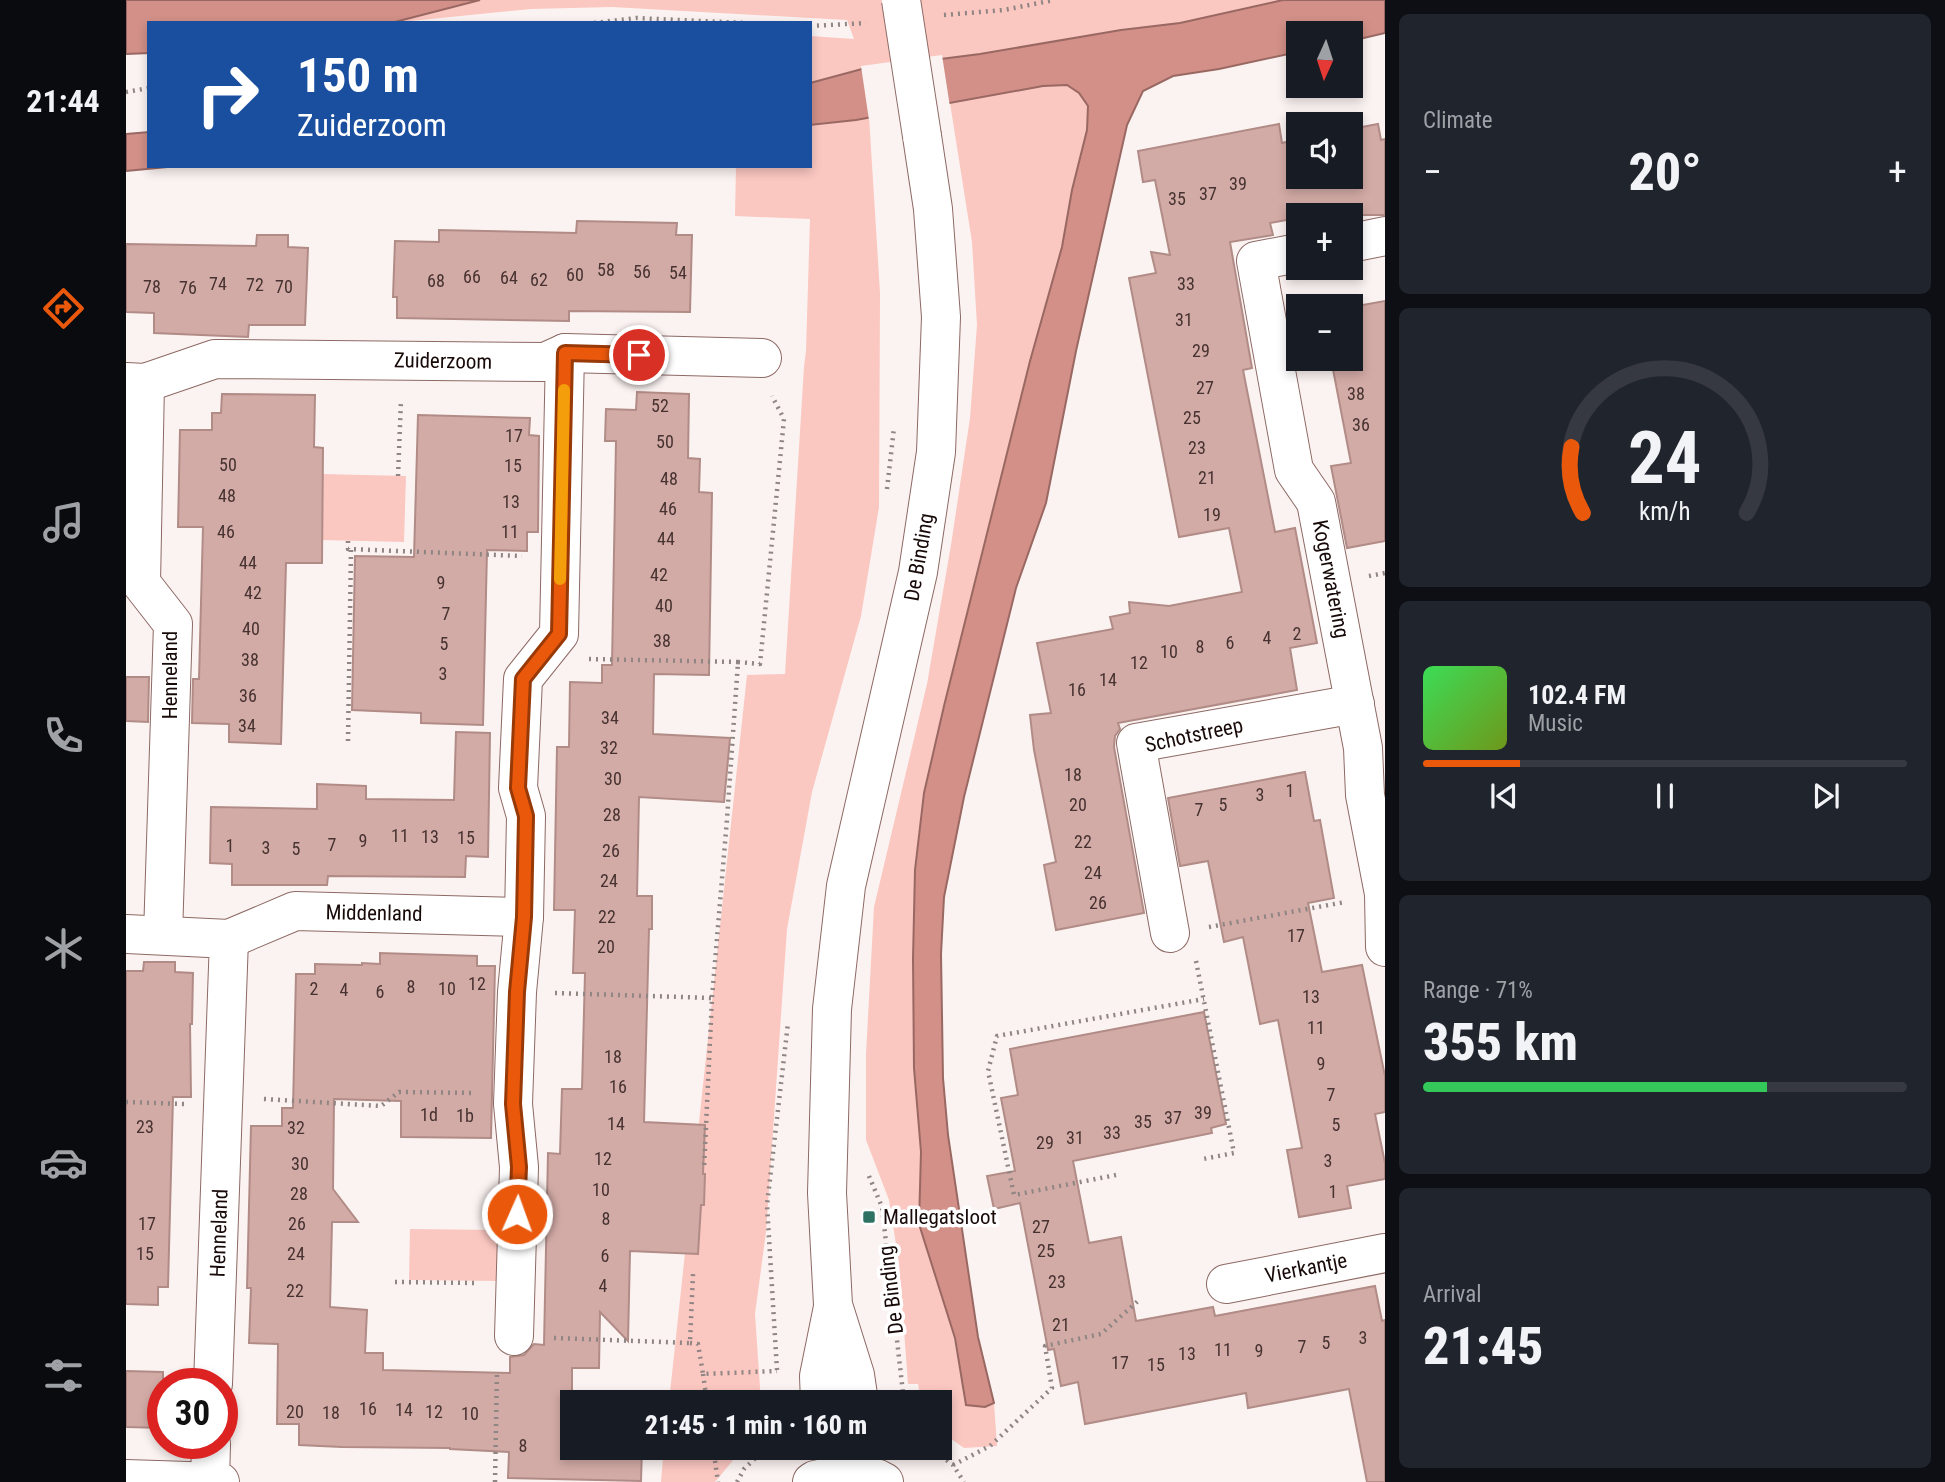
<!DOCTYPE html>
<html lang="en">
<head>
<meta charset="utf-8">
<style>
  :root { --surface:#171b24; --page:#20242c; --text:#f1f3f6; --muted:#9ea1a6; --line:#363941; --accent:#ea580c }
  body { margin:0; font-family:"Roboto Condensed",sans-serif; background:var(--page); color:var(--text); height:100vh; display:flex; flex-direction:column; font-size:26px; white-space:nowrap }
  * { box-sizing:border-box; margin:0 }
  p { font-size:23px; color:var(--muted) }
  .icon { flex:none; width:38px; height:38px; fill:none; stroke:currentColor; stroke-width:2; stroke-linecap:round; stroke-linejoin:round }
  .map { position:relative; flex:1; overflow:hidden }
  .details { display:flex; flex-direction:column; gap:14px; padding:14px; background:#0d0f14; width:560px }
  .details>* { flex:none }
  .hud { position:absolute; left:21px; top:21px; width:665px; height:147px; border-radius:0px; box-shadow:0 4px 10px #0003; background:#1a4fa0; color:#fff; overflow:hidden }
  .needle { width:46px; rotate:183deg }
  .tools { position:absolute; left:1160px; top:21px; display:grid; gap:14px }
  .tools a { display:grid; place-items:center; width:77px; height:77px; border-radius:0px; background:var(--surface); box-shadow:0 4px 10px #0003; font-size:35px }
  .speed { position:absolute; left:21px; top:1368px; display:flex; gap:14px; font-size:35px; font-weight:700; text-align:center }
  .speed>* { display:grid; place-content:center; width:91px; height:91px; border-radius:50%; background:var(--surface); box-shadow:0 4px 10px #0003; line-height:1 }
  .speed .limit { border:10px solid #d22; background:#fff; color:#111 }
  .pin { position:absolute; display:grid; place-items:center; width:60px; height:60px; color:#fff; margin:-30px; border:4px solid #fff; border-radius:50%; box-shadow:0 2px 7px #0007 }
  .me { position:absolute; width:77px; margin:-38px; rotate:2deg; stroke-linejoin:round; filter:drop-shadow(0 0 5px #0008) }
  .turn { display:flex; align-items:center; gap:24px; height:147px; padding:0 35px; font-size:32px }
  .turn .icon { width:91px; height:91px; stroke-width:2.5 }
  .turn b { display:block; font-size:49px; line-height:60px }
  .big { font-size:52px; font-weight:800; line-height:1.1 }
  .details .card { flex:1; display:flex; flex-direction:column; justify-content:center; gap:10px; min-width:0; padding:0 24px; border-radius:10px; background:var(--page) }
  .details .dial { align-items:center; gap:0 }
  .dial svg { height:182px; overflow:visible; fill:none; stroke:var(--line); stroke-width:7; stroke-linecap:round; text-anchor:middle }
  .dial text { fill:var(--text); stroke:none }
  .song { display:flex; align-items:center; gap:21px }
  .cover { width:84px; height:84px; border-radius:10px; background:linear-gradient(135deg,hsl(130 70% 55%),hsl(80 70% 35%)) }
  .played { height:7px; border-radius:4px; background:linear-gradient(90deg,var(--accent) 20%,var(--line) 20%) }
  .keys { display:flex; justify-content:space-around; direction:ltr }
  .heat { display:flex; justify-content:space-between; align-items:center; font-size:38px; direction:ltr }
  .charge { height:10px; border-radius:5px; background:linear-gradient(90deg,#34c759 71%,var(--line) 0) }
  .trip { position:absolute; left:434px; top:1390px; width:392px; height:70px; border-radius:0px; background:var(--surface); box-shadow:0 4px 10px #0003; font-weight:800; line-height:70px; text-align:center }
  main { display:flex; flex:1; min-height:0 }
  .menu { display:flex; flex-direction:column; width:126px; justify-content:space-around; align-items:center; background:#090b0e; color:var(--muted) }
  .menu .icon { width:49px; height:49px }
  .menu .active { color:var(--accent) }
  .menu b { font-size:32px; color:var(--text) }
  .map>svg:first-child { display:block }
  .green { fill:#fbc7c1 }
  .water { fill:#d29088; stroke:#9a6862; stroke-width:2 }
  .pier { fill:#fbf3f1 }
  .building { fill:#d3aba6; stroke:#b18b86; stroke-width:2 }
  .lines { fill:none; stroke-linecap:round; stroke-linejoin:round }
  .street-casing { stroke:#8d6964; stroke-width:40 }
  .secondary-casing { stroke:#8d6964; stroke-width:40 }
  .path { stroke:#8f8583; stroke-width:4.5; stroke-dasharray:2 5; stroke-linecap:butt }
  .street { stroke:#fff; stroke-width:38 }
  .secondary { stroke:#fff; stroke-width:38 }
  .secondary-bridge-casing { stroke:#8d6964; stroke-width:40; stroke-linecap:butt }
  .secondary-bridge { stroke:#fff; stroke-width:38 }
  .route-casing { stroke:#983908; stroke-width:18 }
  .route { stroke:#ea580c; stroke-width:12 }
  .slow { stroke:#f59e0b; stroke-width:12 }
  .poi-dot { fill:#2f7264; stroke:#fff; stroke-width:2.5 }
  .labels { text-anchor:middle; dominant-baseline:central; stroke-width:7; stroke-linejoin:round; paint-order:stroke }
  .number-label { font-size:18px; fill:#463230 }
  .street-label { font-size:21px; fill:#170a08; stroke:#fff }
  .poi-label { font-size:21px; fill:#170a08; stroke:#fff; text-anchor:start }
</style>
</head>
<body>
<main>
<nav class="menu">
<b>21:44</b>
<svg class="icon active" aria-label="directions" viewBox="0 0 24 24"><path d="M12 3l9 9-9 9-9-9zM9 14v-3h6M13 9l2 2-2 2"/></svg>
<svg class="icon" aria-label="music" viewBox="0 0 24 24"><path d="M9 18V5l10-2v13"/><circle cx="6" cy="18" r="3"/><circle cx="16" cy="16" r="3"/></svg>
<svg class="icon" aria-label="phone" viewBox="0 0 24 24"><path d="M5 4h4l2 5-3 2q2 4 5 5l2-3 5 2v4C11 20 4 13 5 4z"/></svg>
<svg class="icon" aria-label="climate" viewBox="0 0 24 24"><path d="M12 3v18M4 7l16 10M4 17L20 7"/></svg>
<svg class="icon" aria-label="car" viewBox="0 0 24 24"><path d="M5 17H2v-5l4-1 3-4h7l3 4 3 1v5h-3M9 17h6M6 11h13"/><circle cx="7" cy="17" r="2"/><circle cx="17" cy="17" r="2"/></svg>
<svg class="icon" aria-label="filters" viewBox="0 0 24 24"><path d="M4 7h16M4 17h16"/><circle cx="9" cy="7" r="2"/><circle cx="15" cy="17" r="2"/></svg>
</nav>
<div class="map">
<svg width="1259" height="1482" viewBox="0 0 1259 1482">
  <rect width="100%" height="100%" fill="#fbf3f1"/>
  <g class="green">
    <polygon points="354,0 1157,0 1054,23 995,30 854,54 736,69 684,83 684,36 728,39 721,20 486,7 405,9 265,23"/>
    <polygon points="941,85 953,93 962,106 961,130 946,190 936,247 904,361 818,706 798,793 789,870 787,959 788,1068 795,1152 840,1405 859,1407 868,1403 871,1446 838,1448 814,1431 814,1402 795,1402 792,1384 782,1384 773,1263 763,1200 740,1140 740,1054 748,907 801,684 825,545 844,418 851,325 846,242 824,103 917,86"/>
    <polygon points="743,116 754,293 753,507 735,616 686,792 661,929 640,1232 629,1314 635,1402 543,1402 621,675 659,674 678,367 680,351 684,219 609,216 610,166 684,166 684,125"/>
    <polygon points="197,474 280,476 278,542 195,540"/>
    <polygon points="284,1229 373,1230 372,1281 283,1280"/>
    <polygon points="538,1447 618,1447 589,1482 535,1482"/>
  </g>
  <g class="water">
    <polygon points="0,0 354,0 265,23 23,23 23,53 0,54"/>
    <polygon points="1157,0 1259,0 1259,33 1225,41 1225,33 1172,33 1172,52 1093,69 1047,76 1017,91 1001,125 950,351 920,503 890,588 838,797 818,897 815,954 817,1078 822,1135 852,1337 868,1403 859,1407 840,1405 829,1338 793,1224 795,1152 788,1068 787,959 789,870 798,793 818,706 904,361 936,247 946,190 961,130 962,106 953,93 941,85 917,86 730,120 684,125 684,83 736,69 854,54 995,30 1054,23"/>
    <polygon points="23,132 23,166 52,166 0,171 0,134"/>
  </g>
  <polygon class="pier" points="816,55 824,107 743,120 735,66"/>
  <g class="building">
    <polygon points="1153,124 1156,143 1172,139 1172,177 1225,177 1225,129 1252,124 1255,140 1259,139 1259,215 1172,215 1172,218 1144,223 1147,235 1104,242 1126,368 1117,370 1149,532 1169,528 1191,643 1164,648 1171,690 992,723 994,729 989,736 988,747 1018,913 930,930 918,865 930,862 908,750 904,715 925,713 911,643 987,629 984,617 1004,613 1003,602 1043,606 1116,592 1103,528 1053,537 1003,278 1030,273 1025,252 1044,255 1029,180 1017,182 1012,151"/>
    <polygon points="451,221 551,223 550,235 566,235 564,312 443,311 443,321 271,318 271,297 267,297 269,241 313,242 313,230 450,233"/>
    <polygon points="131,235 162,235 162,247 182,248 179,325 123,325 122,337 28,333 28,313 0,312 0,244 130,246"/>
    <polygon points="1259,301 1259,541 1221,548 1205,466 1225,463 1205,359 1225,359 1225,307"/>
    <polygon points="511,392 563,394 562,458 574,459 573,492 586,493 583,675 528,674 527,734 604,738 598,802 513,797 511,896 526,896 526,929 523,929 518,1122 579,1125 577,1174 579,1174 578,1205 575,1205 572,1254 504,1251 502,1341 474,1312 473,1368 446,1368 446,1447 516,1447 515,1481 382,1478 383,1452 324,1449 324,1448 216,1447 173,1445 173,1424 151,1424 152,1344 123,1343 125,1288 121,1288 125,1126 156,1126 156,1108 167,1108 170,974 189,974 189,964 236,965 236,963 254,964 254,953 351,956 351,966 369,966 365,1138 275,1137 275,1101 208,1099 207,1189 232,1222 206,1222 204,1307 241,1310 239,1353 257,1353 257,1370 384,1373 384,1357 398,1355 408,1344 418,1345 422,1153 434,1154 436,1089 456,1089 459,973 447,973 449,910 428,910 431,747 443,747 444,682 476,683 476,665 486,665 490,441 479,441 480,409 510,410"/>
    <polygon points="96,394 189,395 188,447 197,448 196,563 160,563 155,744 103,742 103,724 66,723 67,679 73,679 77,527 52,527 54,430 86,430 86,413 95,413"/>
    <polygon points="292,415 404,418 403,435 413,436 412,532 401,532 401,551 361,550 357,725 295,723 295,713 226,710 229,556 288,557"/>
    <polygon points="0,677 23,677 22,722 0,721"/>
    <polygon points="330,732 364,733 362,857 340,856 339,877 202,876 201,885 106,885 106,864 84,863 85,807 191,809 191,784 240,786 240,799 328,800"/>
    <polygon points="1179,772 1188,821 1194,820 1208,898 1182,903 1196,972 1236,965 1259,1076 1259,1112 1249,1114 1259,1163 1259,1179 1221,1186 1225,1208 1173,1217 1161,1150 1176,1148 1152,1020 1134,1024 1117,937 1098,942 1082,861 1054,866 1042,798"/>
    <polygon points="18,962 49,962 49,972 67,973 66,1024 64,1024 65,1097 47,1097 42,1287 32,1287 32,1305 0,1304 0,971 17,971"/>
    <polygon points="1078,1012 1100,1124 1085,1128 1086,1133 947,1161 963,1243 995,1237 1010,1321 1087,1307 1089,1316 1249,1286 1256,1321 1259,1320 1259,1482 1241,1482 1223,1389 1122,1408 1120,1393 959,1424 952,1382 935,1386 928,1349 922,1350 894,1203 868,1209 861,1176 889,1171 875,1098 892,1095 884,1049"/>
    <polygon points="0,1371 37,1372 37,1428 0,1427"/>
  </g>
  <g class="lines">
    <g class="street-casing">
      <g id="street">
        <polyline points="1225,243 1259,236"/>
        <polyline points="1172,253 1130,261 1168,470 1190,502 1237,748 1239,795 1258,894 1259,947"/>
        <polyline points="0,382 19,383 89,359 419,362 439,353 636,358"/>
        <polyline points="19,383 15,583 47,624 37,935"/>
        <polyline points="1044,933 1010,743 1229,704"/>
        <polyline points="0,934 103,939 87,1384"/>
        <polyline points="103,939 169,911 398,917"/>
        <polyline points="1100,1284 1259,1253"/>
        <polyline points="388,1336 393,1167 387,1104 391,992 398,917 400,816 392,788 397,679 433,634 439,353"/>
        <polyline points="0,1479 94,1482"/>
        <polyline points="84,1482 85,1444"/>
      </g>
    </g>
    <g class="secondary-casing">
      <g id="secondary">
        <polyline points="694,1402 693,1376 707,1307"/>
        <polyline points="733,1402 729,1375 707,1305 701,1193 706,1009 720,886 792,572 810,452 815,317 807,209 796,136"/>
        <path d="M686 1482 689 1480C712 1474 736 1469 758 1482"/>
      </g>
    </g>
    <g class="path">
      <polyline points="818,15 878,10 928,0"/>
      <polyline points="468,23 510,18 618,23"/>
      <polyline points="684,26 740,23"/>
      <polyline points="0,92 23,88"/>
      <polyline points="272,476 275,400"/>
      <polyline points="761,489 768,428"/>
      <polyline points="222,541 222,549 396,556"/>
      <polyline points="1243,576 1259,573"/>
      <polyline points="463,659 612,662 601,819 586,998 578,1169"/>
      <polyline points="612,662 634,664 658,419 646,396"/>
      <polyline points="222,741 225,550"/>
      <polyline points="1083,927 1219,902"/>
      <polyline points="1070,961 1108,1153 1077,1159"/>
      <polyline points="429,993 586,998"/>
      <polyline points="138,1099 255,1106 273,1092 348,1093"/>
      <polyline points="0,1102 58,1104"/>
      <polyline points="990,1175 888,1195 862,1071 871,1036 1078,999"/>
      <polyline points="743,1176 756,1207 778,1402"/>
      <polyline points="269,1282 350,1283"/>
      <polyline points="428,1338 564,1343 567,1274"/>
      <polyline points="564,1343 572,1344 577,1374 651,1371"/>
      <polyline points="651,1370 641,1205 662,1023"/>
      <polyline points="577,1374 581,1402"/>
      <polyline points="587,1447 592,1482"/>
      <polyline points="804,1447 827,1465 838,1482"/>
      <polyline points="827,1465 864,1446 926,1388 919,1346 975,1334 1013,1300"/>
      <polyline points="369,1482 371,1371"/>
      <polyline points="611,1482 618,1469 641,1447"/>
    </g>
    <use href="#street" class="street"/>
    <use href="#secondary" class="secondary"/>
    <g class="secondary-bridge-casing">
      <polyline id="secondary-bridge" points="775,0 796,136"/>
    </g>
    <use href="#secondary-bridge" class="secondary-bridge"/>
  </g>
  <g class="lines">
    <g class="route-casing">
      <polyline id="route" points="391,1214 393,1167 387,1104 391,992 398,917 400,816 392,788 397,679 433,634 439,353 513,355"/>
    </g>
    <use href="#route" class="route"/>
    <polyline class="slow" points="434,579 438,390"/>
  </g>
  <rect class="poi-dot" x="736" y="1210" width="14" height="14" rx="3.5"/>
  <g class="labels">
    <g class="number-label">
      <text x="1112" y="183">39</text>
      <text x="1082" y="193">37</text>
      <text x="1051" y="198">35</text>
      <text x="480" y="269">58</text>
      <text x="516" y="271">56</text>
      <text x="552" y="272">54</text>
      <text x="449" y="274">60</text>
      <text x="346" y="276">66</text>
      <text x="383" y="277">64</text>
      <text x="413" y="279">62</text>
      <text x="310" y="280">68</text>
      <text x="92" y="283">74</text>
      <text x="1060" y="283">33</text>
      <text x="129" y="284">72</text>
      <text x="26" y="286">78</text>
      <text x="158" y="286">70</text>
      <text x="62" y="287">76</text>
      <text x="1058" y="319">31</text>
      <text x="1075" y="350">29</text>
      <text x="1079" y="387">27</text>
      <text x="1230" y="393">38</text>
      <text x="534" y="405">52</text>
      <text x="1066" y="417">25</text>
      <text x="1235" y="424">36</text>
      <text x="388" y="435">17</text>
      <text x="539" y="441">50</text>
      <text x="1071" y="447">23</text>
      <text x="102" y="464">50</text>
      <text x="387" y="465">15</text>
      <text x="1081" y="477">21</text>
      <text x="543" y="478">48</text>
      <text x="101" y="495">48</text>
      <text x="385" y="501">13</text>
      <text x="542" y="508">46</text>
      <text x="1086" y="514">19</text>
      <text x="100" y="531">46</text>
      <text x="384" y="531">11</text>
      <text x="540" y="538">44</text>
      <text x="122" y="562">44</text>
      <text x="533" y="574">42</text>
      <text x="315" y="582">9</text>
      <text x="127" y="592">42</text>
      <text x="538" y="605">40</text>
      <text x="320" y="613">7</text>
      <text x="125" y="628">40</text>
      <text x="1171" y="633">2</text>
      <text x="1141" y="637">4</text>
      <text x="536" y="640">38</text>
      <text x="1104" y="642">6</text>
      <text x="318" y="643">5</text>
      <text x="1074" y="646">8</text>
      <text x="1043" y="651">10</text>
      <text x="124" y="659">38</text>
      <text x="1013" y="662">12</text>
      <text x="317" y="673">3</text>
      <text x="982" y="679">14</text>
      <text x="951" y="689">16</text>
      <text x="122" y="695">36</text>
      <text x="484" y="717">34</text>
      <text x="121" y="725">34</text>
      <text x="483" y="747">32</text>
      <text x="947" y="774">18</text>
      <text x="487" y="778">30</text>
      <text x="1164" y="790">1</text>
      <text x="1134" y="794">3</text>
      <text x="952" y="804">20</text>
      <text x="1097" y="804">5</text>
      <text x="1073" y="809">7</text>
      <text x="486" y="814">28</text>
      <text x="274" y="835">11</text>
      <text x="304" y="836">13</text>
      <text x="340" y="837">15</text>
      <text x="237" y="840">9</text>
      <text x="957" y="841">22</text>
      <text x="206" y="844">7</text>
      <text x="104" y="845">1</text>
      <text x="140" y="847">3</text>
      <text x="170" y="848">5</text>
      <text x="485" y="850">26</text>
      <text x="967" y="872">24</text>
      <text x="483" y="880">24</text>
      <text x="972" y="902">26</text>
      <text x="481" y="916">22</text>
      <text x="1170" y="935">17</text>
      <text x="480" y="946">20</text>
      <text x="351" y="983">12</text>
      <text x="285" y="986">8</text>
      <text x="188" y="988">2</text>
      <text x="321" y="988">10</text>
      <text x="218" y="989">4</text>
      <text x="254" y="991">6</text>
      <text x="1185" y="996">13</text>
      <text x="1190" y="1027">11</text>
      <text x="487" y="1056">18</text>
      <text x="1195" y="1063">9</text>
      <text x="492" y="1086">16</text>
      <text x="1205" y="1094">7</text>
      <text x="1077" y="1112">39</text>
      <text x="303" y="1114">1d</text>
      <text x="339" y="1115">1b</text>
      <text x="1047" y="1117">37</text>
      <text x="1017" y="1121">35</text>
      <text x="490" y="1123">14</text>
      <text x="1210" y="1124">5</text>
      <text x="19" y="1126">23</text>
      <text x="170" y="1127">32</text>
      <text x="986" y="1132">33</text>
      <text x="949" y="1137">31</text>
      <text x="919" y="1142">29</text>
      <text x="477" y="1158">12</text>
      <text x="1202" y="1160">3</text>
      <text x="174" y="1163">30</text>
      <text x="475" y="1189">10</text>
      <text x="1207" y="1191">1</text>
      <text x="173" y="1193">28</text>
      <text x="480" y="1218">8</text>
      <text x="21" y="1223">17</text>
      <text x="171" y="1223">26</text>
      <text x="915" y="1226">27</text>
      <text x="920" y="1250">25</text>
      <text x="19" y="1253">15</text>
      <text x="170" y="1253">24</text>
      <text x="479" y="1255">6</text>
      <text x="931" y="1281">23</text>
      <text x="477" y="1285">4</text>
      <text x="169" y="1290">22</text>
      <text x="935" y="1324">21</text>
      <text x="1237" y="1337">3</text>
      <text x="1200" y="1342">5</text>
      <text x="1176" y="1346">7</text>
      <text x="1097" y="1349">11</text>
      <text x="1133" y="1350">9</text>
      <text x="1061" y="1353">13</text>
      <text x="994" y="1362">17</text>
      <text x="1030" y="1364">15</text>
      <text x="242" y="1408">16</text>
      <text x="278" y="1409">14</text>
      <text x="169" y="1411">20</text>
      <text x="308" y="1411">12</text>
      <text x="205" y="1412">18</text>
      <text x="344" y="1413">10</text>
      <text x="397" y="1445">8</text>
    </g>
    <g class="street-label">
      <text transform="translate(317 361) rotate(1)">Zuiderzoom</text>
      <text transform="translate(793 557) rotate(-80)">De Binding</text>
      <text transform="translate(1205 579) rotate(79)">Kogerwatering</text>
      <text transform="translate(44 675) rotate(-90)">Henneland</text>
      <text transform="translate(1068 735) rotate(-12)">Schotstreep</text>
      <text transform="translate(248 913) rotate(1)">Middenland</text>
      <text transform="translate(93 1233) rotate(-88)">Henneland</text>
      <text transform="translate(1180 1268) rotate(-11)">Vierkantje</text>
      <text transform="translate(765 1290) rotate(-97)">De Binding</text>
    </g>
    <g class="poi-label">
      <text x="757" y="1217">Mallegatsloot</text>
    </g>
  </g>
</svg>
<div class="tools">
<a><svg class="needle" viewBox="-14 -14 28 28"><path d="M0-13l5 13h-10z" fill="#e53935"/><path d="M0 13l5-13h-10z" fill="#9ea1a6"/></svg></a>
<a><svg class="icon" aria-label="sound" viewBox="0 0 24 24"><path d="M4 9h4l5-4v14l-5-4H4zM17 9q2 3 0 6"/></svg></a>
<a>+</a>
<a>−</a>
</div>
<div class="speed"><div class="limit">30</div></div>
<div class="pin" style="left:513px;top:355px;background:#d93025"><svg class="icon" aria-label="arrive" viewBox="0 0 24 24"><path d="M6 21V4h12l-3 4 3 4H6"/></svg></div>
<svg class="me" style="left:391px;top:1214px" viewBox="-20 -20 40 40"><circle r="17" fill="#ea580c" stroke="#fff" stroke-width="3"/><path d="M0-11L8 9 0 5-8 9z" fill="#fff"/></svg>
<div class="trip">21:45 · 1 min · 160 m</div>
<div class="hud">
<div class="turn"><svg class="icon" aria-label="right" viewBox="0 0 24 24"><path d="M7 20v-9h11M14 6l5 5-5 5"/></svg><div><b>150 m</b>Zuiderzoom</div></div>
</div>
</div>
<section class="details">
<div class="card"><p>Climate</p>
<div class="heat"><a>−</a><b class="big">20°</b><a>+</a></div>
</div>
<div class="card dial"><svg viewBox="0 0 100 80">
<path d="M14 69A42 42 0 1 1 86 69"/>
<path d="M14 69A42 42 0 0 1 9 40" stroke="#ea580c"/>
<text x="50" y="56" font-size="32" font-weight="700">24</text>
<text x="50" y="72" font-size="11">km/h</text>
</svg></div>
<div class="card">
<div class="song"><i class="cover"></i><div><b>102.4 FM</b><p>Music</p></div></div>
<div class="played"></div>
<div class="keys"><svg class="icon" aria-label="previous" viewBox="0 0 24 24"><path d="M18 5L8 12l10 7zM5 5v14"/></svg><svg class="icon" aria-label="pause" viewBox="0 0 24 24"><path d="M8 5v14M16 5v14"/></svg><svg class="icon" aria-label="next" viewBox="0 0 24 24"><path d="M6 5l10 7-10 7zM19 5v14"/></svg></div>
</div>
<div class="card"><p>Range · 71%</p><b class="big">355 km</b><div class="charge"></div></div>
<div class="card"><p>Arrival</p><b class="big">21:45</b></div>
</section>
</main>
</body>
</html>
